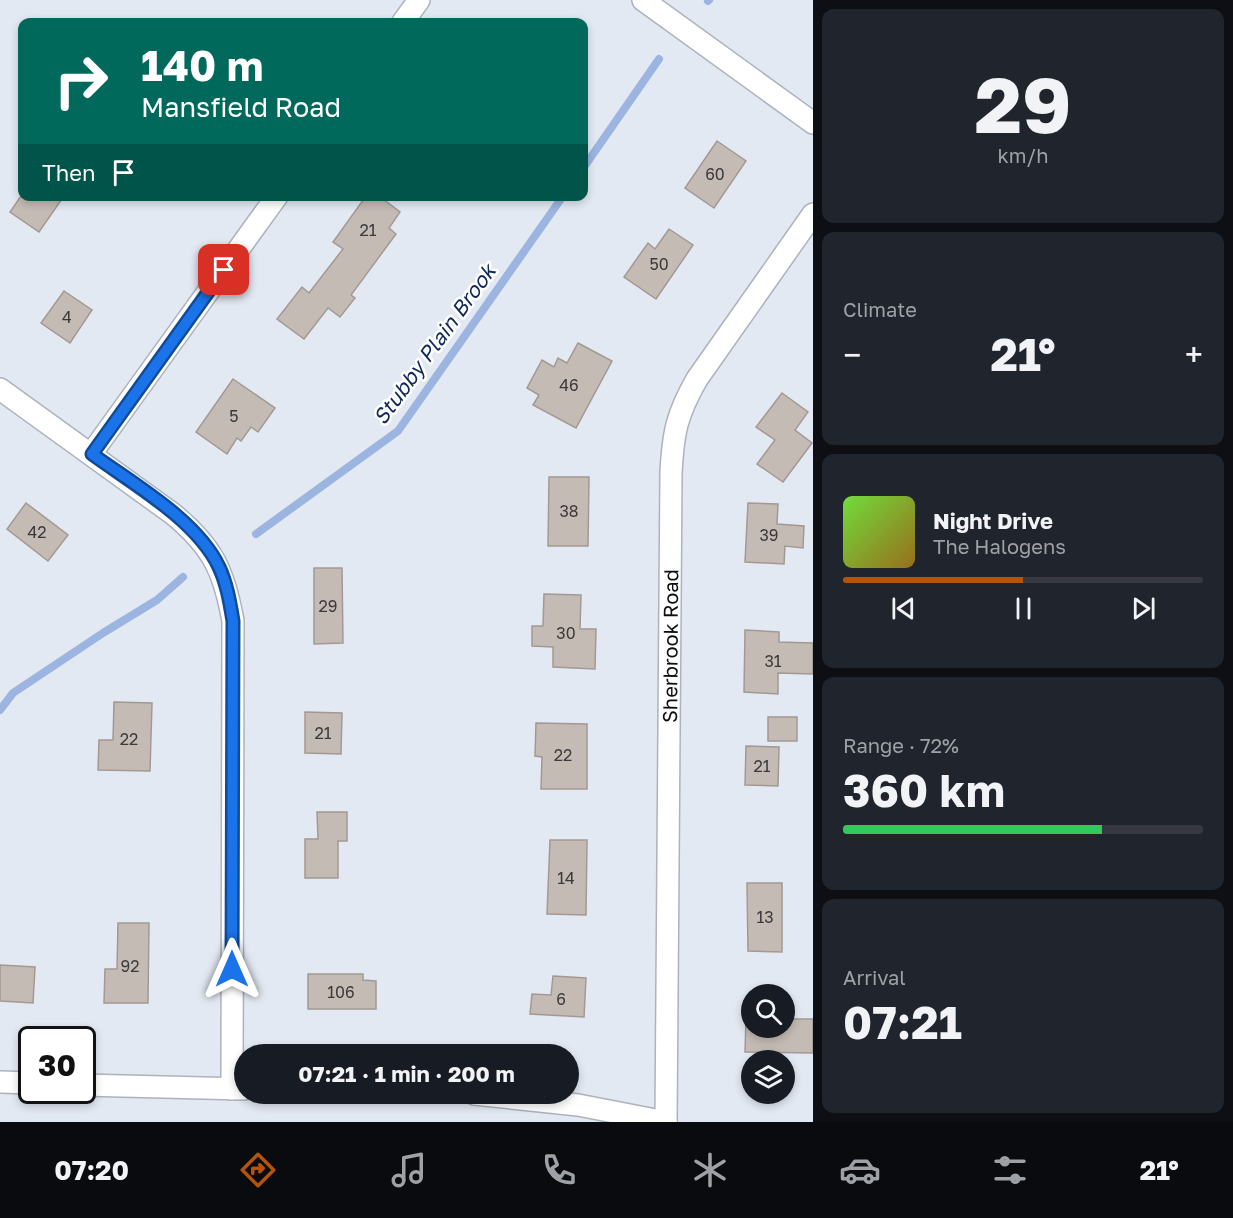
<!DOCTYPE html>
<html lang="en">
<head>
<meta charset="utf-8">
<style>
  :root { --surface:#171b24; --page:#20242c; --text:#f1f3f6; --muted:#9ea1a6; --line:#363941; --accent:#b45309 }
  body { margin:0; font-family:"Golos Text",sans-serif; background:var(--page); color:var(--text); height:100vh; display:flex; flex-direction:column; font-size:22px; white-space:nowrap }
  * { box-sizing:border-box; margin:0 }
  p { font-size:20px; color:var(--muted) }
  .icon { flex:none; width:33px; height:33px; fill:none; stroke:currentColor; stroke-width:2; stroke-linecap:round; stroke-linejoin:round }
  .map { position:relative; flex:1; overflow:hidden }
  .side { display:flex; flex-direction:column; gap:9px; padding:9px; background:#0d0f14; width:420px }
  .side>* { flex:none }
  .banner { position:absolute; left:18px; top:18px; width:570px; height:183px; border-radius:12px; box-shadow:0 3px 9px #0003; background:#00695c; color:#fff; overflow:hidden }
  .fabs { position:absolute; left:741px; top:984px; display:grid; gap:12px }
  .fabs a { display:grid; place-items:center; width:54px; height:54px; border-radius:50%; background:var(--surface); box-shadow:0 3px 9px #0003; font-size:30px }
  .speed { position:absolute; left:18px; top:1026px; display:flex; gap:12px; font-size:30px; font-weight:700; text-align:center }
  .speed>* { display:grid; place-content:center; width:78px; height:78px; border-radius:50%; background:var(--surface); box-shadow:0 3px 9px #0003; line-height:1 }
  .speed .limit { border:3px solid #111; border-radius:9px; background:#fff; color:#111 }
  .pin { position:absolute; display:grid; place-items:center; width:51px; height:51px; color:#fff; margin:-26px; border-radius:12px; box-shadow:0 3px 9px #0006 }
  .me { position:absolute; width:66px; margin:-33px; rotate:0deg; stroke-linejoin:round; filter:drop-shadow(0 0 4px #0008) }
  .turn { display:flex; align-items:center; gap:21px; height:126px; padding:0 24px; font-size:27px }
  .turn .icon { width:78px; height:78px; stroke-width:2.5 }
  .turn b { display:block; font-size:42px; line-height:51px }
  .then { display:flex; align-items:center; height:57px; padding:0 24px; background:#0003; gap:12px; font-size:22px }
  .big { font-size:45px; font-weight:700; line-height:1.1 }
  .side .tile { flex:1; display:flex; flex-direction:column; justify-content:center; gap:9px; min-width:0; padding:0 21px; border-radius:12px; background:var(--page) }
  .side .dial { align-items:center; gap:0 }
  .dial b { font-size:78px; line-height:1 }
  .song { display:flex; align-items:center; gap:18px }
  .cover { width:72px; height:72px; border-radius:9px; background:linear-gradient(135deg,hsl(100 70% 55%),hsl(40 70% 35%)) }
  .played { height:6px; border-radius:3px; background:linear-gradient(90deg,var(--accent) 50%,var(--line) 50%) }
  .keys { display:flex; justify-content:space-around; direction:ltr }
  .heat { display:flex; justify-content:space-between; align-items:center; font-size:33px; direction:ltr }
  .charge { height:9px; border-radius:4px; background:linear-gradient(90deg,#34c759 72%,var(--line) 0) }
  .trip { position:absolute; left:234px; top:1044px; width:345px; height:60px; border-radius:30px; background:var(--surface); box-shadow:0 3px 9px #0003; font-weight:700; line-height:60px; text-align:center }
  .tab-bar { display:flex; height:96px; justify-content:space-around; align-items:center; background:#090b0e; color:var(--muted) }
  .tab-bar .icon { width:42px; height:42px }
  .tab-bar .current { color:var(--accent) }
  .tab-bar b { font-size:27px; color:var(--text) }
  main { display:flex; flex:1; min-height:0 }
  .map>svg:first-child { display:block }
  .lines { fill:none; stroke-linecap:round; stroke-linejoin:round }
  .stream { stroke:#9bb4e0; stroke-width:8 }
  .building { fill:#c4bbb4; stroke:#a29993; stroke-width:1.5 }
  .street-casing { stroke:#adb2bc; stroke-width:24 }
  .street { stroke:#fff; stroke-width:21 }
  .route-casing { stroke:#114b97; stroke-width:15 }
  .route { stroke:#1a73e8; stroke-width:10 }
  .labels { text-anchor:middle; dominant-baseline:central; stroke-width:5; stroke-linejoin:round; paint-order:stroke }
  .number-label { font-size:16px; fill:#3b393a }
  .street-label { font-size:20px; fill:#0d0e11; stroke:#fff }
  .water-label { font-size:21px; font-style:italic; fill:#0e285c; stroke:#fff }
</style>
</head>
<body>
<main>
<div class="map">
<svg width="813" height="1122" viewBox="0 0 813 1122">
  <rect width="100%" height="100%" fill="#e3e9f3"/>
  <g class="lines">
    <g class="stream">
      <polyline points="708,1 709,0"/>
      <polyline points="584,167 659,59"/>
      <polyline points="256,534 398,431 563,196"/>
      <polyline points="0,710 13,693 103,633 157,600 183,577"/>
    </g>
  </g>
  <g class="building">
    <polygon points="717,141 746,161 714,208 685,188"/>
    <polygon points="21,196 64,196 39,232 10,212"/>
    <polygon points="366,196 379,196 400,212 389,228 396,234 351,295 355,298 340,317 328,308 304,339 277,319 302,287 309,293 343,249 333,242"/>
    <polygon points="669,229 693,245 656,299 624,277 648,243 655,249"/>
    <polygon points="64,291 92,310 70,343 41,323"/>
    <polygon points="578,343 612,361 576,428 533,405 539,395 527,388 542,360 554,367 558,358 567,363"/>
    <polygon points="233,379 275,408 258,432 251,427 241,441 237,438 227,454 196,432"/>
    <polygon points="782,393 808,412 795,430 812,443 783,482 757,464 775,440 756,427"/>
    <polygon points="549,477 589,477 588,546 548,546"/>
    <polygon points="26,503 68,535 48,561 7,529"/>
    <polygon points="748,503 778,504 777,524 804,526 803,548 785,546 784,564 745,562"/>
    <polygon points="314,568 342,568 343,643 314,644"/>
    <polygon points="544,594 581,595 580,629 596,629 595,669 553,667 553,647 532,646 532,626 543,626"/>
    <polygon points="745,630 779,632 779,642 813,643 813,674 778,673 778,694 744,692"/>
    <polygon points="114,702 152,703 150,771 98,770 99,740 113,740"/>
    <polygon points="305,712 342,713 341,754 305,753"/>
    <rect x="768" y="717" width="29" height="24"/>
    <polygon points="536,723 587,724 587,789 541,789 542,757 535,756"/>
    <polygon points="746,746 779,747 778,786 745,785"/>
    <polygon points="317,812 347,812 347,841 338,841 338,878 305,878 305,839 318,839"/>
    <polygon points="550,840 587,840 586,915 547,914"/>
    <polygon points="747,883 782,883 782,952 748,951"/>
    <polygon points="118,923 149,923 148,1003 104,1003 105,969 117,969"/>
    <polygon points="0,965 35,967 33,1003 0,1001"/>
    <polygon points="308,974 363,974 363,980 376,981 376,1009 308,1009"/>
    <polygon points="553,976 586,978 584,1017 530,1014 532,994 551,995"/>
    <polygon points="746,1018 752,1018 752,1028 784,1028 784,1019 813,1019 813,1053 745,1052"/>
  </g>
  <g class="lines">
    <g class="street-casing">
      <g id="street">
        <polyline points="643,0 813,123"/>
        <polyline points="403,22 419,0"/>
        <path d="M0 389 173 514C213 547 224 571 233 621L232 1089"/>
        <polyline points="91,454 277,196"/>
        <polyline points="0,1082 32,1083"/>
        <polyline points="82,1085 244,1089"/>
        <polyline points="474,1094 578,1105 666,1122"/>
        <path id="s1" d="M666 1122 671 473C673 432 677 414 697 379L813 214"/>
      </g>
    </g>
    <use href="#street" class="street"/>
  </g>
  <g class="lines">
    <g class="route-casing">
      <path id="route" d="M224 270 92 454C133 484 197 520 219 567 227 584 230 603 233 621L232 969"/>
    </g>
    <use href="#route" class="route"/>
  </g>
  <g class="labels">
    <g class="number-label">
      <text x="715" y="174">60</text>
      <text x="368" y="230">21</text>
      <text x="659" y="264">50</text>
      <text x="67" y="317">4</text>
      <text x="569" y="385">46</text>
      <text x="234" y="416">5</text>
      <text x="569" y="511">38</text>
      <text x="37" y="532">42</text>
      <text x="769" y="535">39</text>
      <text x="328" y="606">29</text>
      <text x="566" y="633">30</text>
      <text x="773" y="661">31</text>
      <text x="323" y="733">21</text>
      <text x="129" y="739">22</text>
      <text x="563" y="755">22</text>
      <text x="762" y="766">21</text>
      <text x="566" y="878">14</text>
      <text x="765" y="917">13</text>
      <text x="130" y="966">92</text>
      <text x="341" y="992">106</text>
      <text x="561" y="999">6</text>
    </g>
    <g class="street-label">
      <text stroke="none"><textPath href="#s1" startOffset="476">Sherbrook Road</textPath></text>
    </g>
    <g class="water-label">
      <text transform="translate(434 344) rotate(-54)">Stubby Plain Brook</text>
    </g>
  </g>
</svg>
<div class="fabs">
<a><svg class="icon" aria-label="search" viewBox="0 0 24 24"><circle cx="10" cy="10" r="6"/><path d="M15 15l6 6"/></svg></a>
<a><svg class="icon" aria-label="layers" viewBox="0 0 24 24"><path d="M12 4l9 5-9 5-9-5zM3 14l9 5 9-5"/></svg></a>
</div>
<div class="speed"><div class="limit">30</div></div>
<div class="pin" style="left:224px;top:270px;background:#d93025"><svg class="icon" aria-label="arrive" viewBox="0 0 24 24"><path d="M6 21V4h12l-3 4 3 4H6"/></svg></div>
<svg class="me" style="left:232px;top:969px" viewBox="-20 -20 40 40"><path d="M0-17L14 15 0 8-14 15z" fill="#1a73e8" stroke="#fff" stroke-width="4"/></svg>
<div class="trip">07:21 · 1 min · 200 m</div>
<div class="banner">
<div class="turn"><svg class="icon" aria-label="right" viewBox="0 0 24 24"><path d="M7 20v-9h11M14 6l5 5-5 5"/></svg><div><b>140 m</b>Mansfield Road</div></div>
<div class="then">Then<svg class="icon" aria-label="arrive" viewBox="0 0 24 24"><path d="M6 21V4h12l-3 4 3 4H6"/></svg></div>
</div>
</div>
<section class="side">
<div class="tile dial"><b>29</b><p>km/h</p></div>
<div class="tile"><p>Climate</p>
<div class="heat"><a>−</a><b class="big">21°</b><a>+</a></div>
</div>
<div class="tile">
<div class="song"><i class="cover"></i><div><b>Night Drive</b><p>The Halogens</p></div></div>
<div class="played"></div>
<div class="keys"><svg class="icon" aria-label="previous" viewBox="0 0 24 24"><path d="M18 5L8 12l10 7zM5 5v14"/></svg><svg class="icon" aria-label="pause" viewBox="0 0 24 24"><path d="M8 5v14M16 5v14"/></svg><svg class="icon" aria-label="next" viewBox="0 0 24 24"><path d="M6 5l10 7-10 7zM19 5v14"/></svg></div>
</div>
<div class="tile"><p>Range · 72%</p><b class="big">360 km</b><div class="charge"></div></div>
<div class="tile"><p>Arrival</p><b class="big">07:21</b></div>
</section>
</main>
<nav class="tab-bar">
<b>07:20</b>
<svg class="icon current" aria-label="directions" viewBox="0 0 24 24"><path d="M12 3l9 9-9 9-9-9zM9 14v-3h6M13 9l2 2-2 2"/></svg>
<svg class="icon" aria-label="music" viewBox="0 0 24 24"><path d="M9 18V5l10-2v13"/><circle cx="6" cy="18" r="3"/><circle cx="16" cy="16" r="3"/></svg>
<svg class="icon" aria-label="phone" viewBox="0 0 24 24"><path d="M5 4h4l2 5-3 2q2 4 5 5l2-3 5 2v4C11 20 4 13 5 4z"/></svg>
<svg class="icon" aria-label="climate" viewBox="0 0 24 24"><path d="M12 3v18M4 7l16 10M4 17L20 7"/></svg>
<svg class="icon" aria-label="car" viewBox="0 0 24 24"><path d="M5 17H2v-5l4-1 3-4h7l3 4 3 1v5h-3M9 17h6M6 11h13"/><circle cx="7" cy="17" r="2"/><circle cx="17" cy="17" r="2"/></svg>
<svg class="icon" aria-label="filters" viewBox="0 0 24 24"><path d="M4 7h16M4 17h16"/><circle cx="9" cy="7" r="2"/><circle cx="15" cy="17" r="2"/></svg>
<b>21°</b>
</nav>
</body>
</html>
